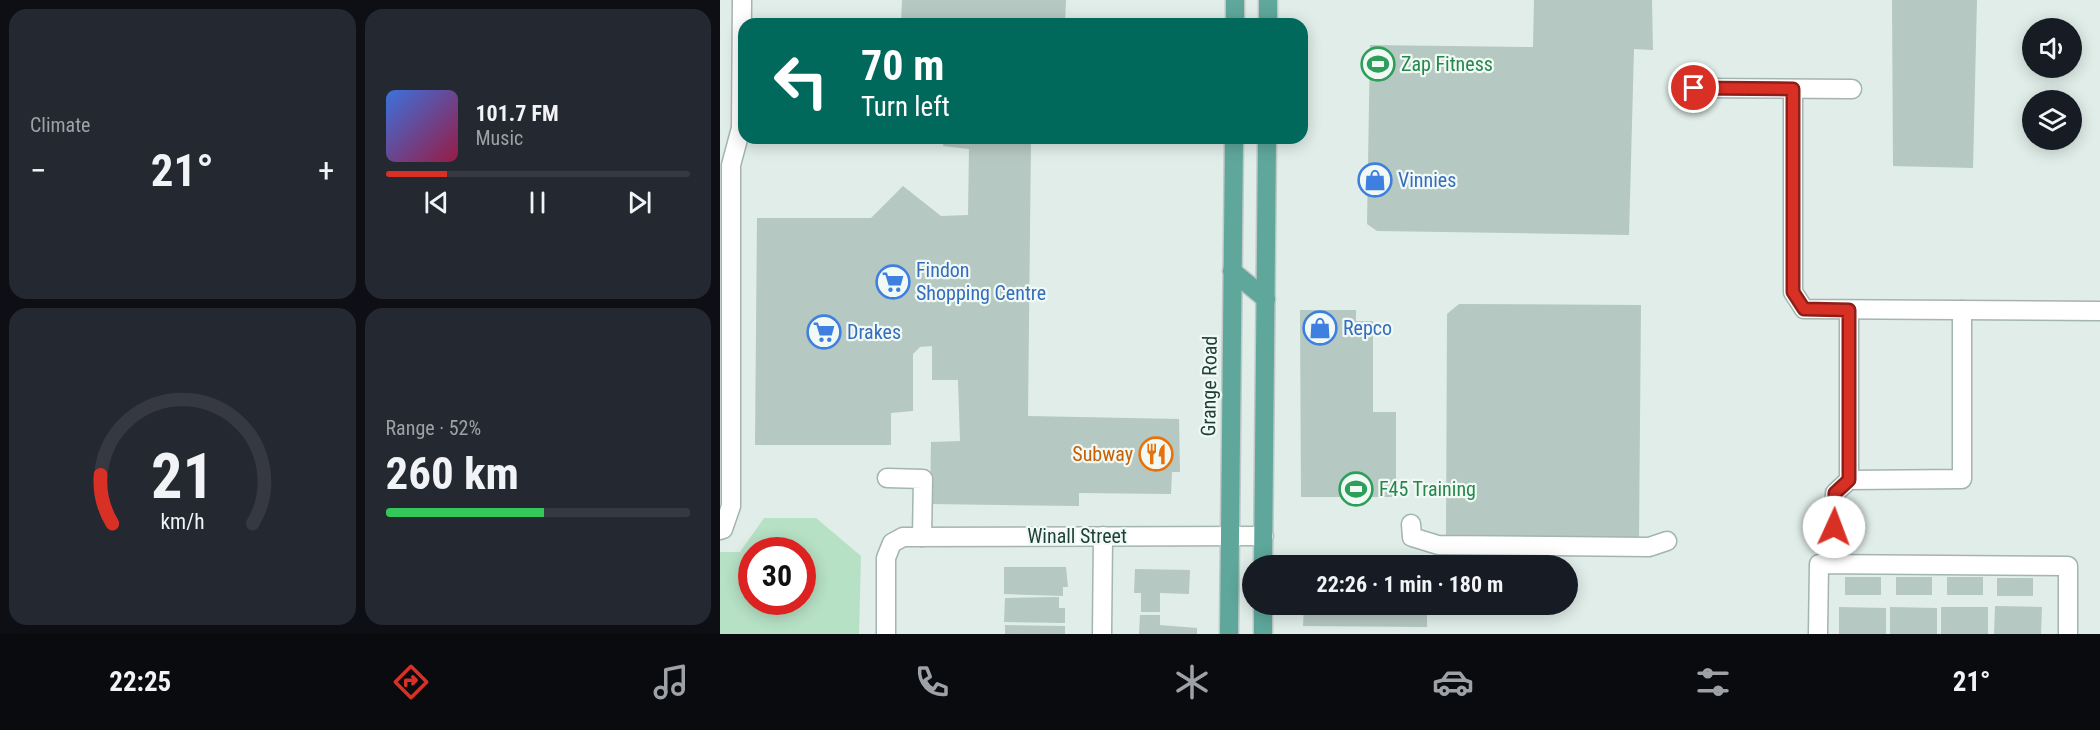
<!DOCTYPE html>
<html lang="en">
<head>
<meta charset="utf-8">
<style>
  :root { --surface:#171b24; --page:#242831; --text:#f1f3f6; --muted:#9ea1a6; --line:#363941; --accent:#d93025 }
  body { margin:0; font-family:"Roboto Condensed",sans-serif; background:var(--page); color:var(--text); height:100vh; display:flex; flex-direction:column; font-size:22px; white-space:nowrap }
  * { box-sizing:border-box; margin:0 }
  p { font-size:20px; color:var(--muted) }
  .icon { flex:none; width:33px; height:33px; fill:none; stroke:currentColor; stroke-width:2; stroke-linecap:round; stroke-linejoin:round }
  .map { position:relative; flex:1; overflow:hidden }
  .sheet { display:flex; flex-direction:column; gap:9px; padding:9px; background:#0d0f14; width:720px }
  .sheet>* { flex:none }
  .hud { position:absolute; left:18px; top:18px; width:570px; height:126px; border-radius:18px; box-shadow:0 3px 15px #0003; background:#00695c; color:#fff; overflow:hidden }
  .fabs { position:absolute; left:1302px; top:18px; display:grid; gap:12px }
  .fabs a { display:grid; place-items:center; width:60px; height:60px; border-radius:50%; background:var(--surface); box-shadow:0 3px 15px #0003; font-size:30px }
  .speed { position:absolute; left:18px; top:537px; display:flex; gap:12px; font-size:30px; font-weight:700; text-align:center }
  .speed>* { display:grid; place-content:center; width:78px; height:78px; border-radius:50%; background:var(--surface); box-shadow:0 3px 15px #0003; line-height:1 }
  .speed .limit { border:9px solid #d22; background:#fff; color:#111 }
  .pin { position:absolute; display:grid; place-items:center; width:51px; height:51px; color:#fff; margin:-26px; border:3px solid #fff; border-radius:50%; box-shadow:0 2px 6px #0007 }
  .me { position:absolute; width:66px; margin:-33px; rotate:2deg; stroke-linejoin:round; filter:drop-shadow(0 0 4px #0008) }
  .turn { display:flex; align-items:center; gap:21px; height:126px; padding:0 24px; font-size:27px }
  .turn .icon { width:78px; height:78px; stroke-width:2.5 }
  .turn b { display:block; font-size:42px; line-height:51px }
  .big { font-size:45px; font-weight:700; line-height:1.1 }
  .sheet .card { flex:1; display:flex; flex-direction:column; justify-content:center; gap:9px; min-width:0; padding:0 21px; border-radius:18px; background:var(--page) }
  .sheet .dial { align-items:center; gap:0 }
  .dial svg { height:156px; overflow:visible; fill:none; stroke:var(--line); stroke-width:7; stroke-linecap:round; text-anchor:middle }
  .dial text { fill:var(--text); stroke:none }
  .song { display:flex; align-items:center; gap:18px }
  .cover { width:72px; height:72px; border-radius:9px; background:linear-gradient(135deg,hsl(220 70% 55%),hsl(340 70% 35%)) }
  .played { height:6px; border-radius:3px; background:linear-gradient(90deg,var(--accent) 20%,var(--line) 20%) }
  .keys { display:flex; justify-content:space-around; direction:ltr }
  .heat { display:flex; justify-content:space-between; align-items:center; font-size:33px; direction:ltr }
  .charge { height:9px; border-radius:4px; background:linear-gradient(90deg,#34c759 52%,var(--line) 0) }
  .sheet .tiles { flex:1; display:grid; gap:9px; grid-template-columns:repeat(2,1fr) }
  .trip { position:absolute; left:522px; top:555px; width:336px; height:60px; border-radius:30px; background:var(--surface); box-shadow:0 3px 15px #0003; font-weight:700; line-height:60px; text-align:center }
  .dock { display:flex; height:96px; justify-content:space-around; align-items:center; background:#090b0e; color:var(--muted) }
  .dock .icon { width:42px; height:42px }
  .dock .on { color:var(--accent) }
  .dock b { font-size:27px; color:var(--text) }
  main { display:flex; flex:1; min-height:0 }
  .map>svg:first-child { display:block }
  .green { fill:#b6e1c5; fill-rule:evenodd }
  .building { fill:#b5c8c1 }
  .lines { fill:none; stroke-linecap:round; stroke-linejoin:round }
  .minor-casing { stroke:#a2b5b0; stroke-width:21 }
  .major-casing { stroke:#c0c9c8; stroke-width:21 }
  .minor { stroke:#fff; stroke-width:18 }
  .major { stroke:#5fa79b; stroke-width:18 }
  .route-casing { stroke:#8d1f18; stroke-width:15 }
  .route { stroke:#d93025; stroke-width:10 }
  .labels { text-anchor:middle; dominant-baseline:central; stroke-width:4.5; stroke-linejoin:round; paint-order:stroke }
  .leisure-label { font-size:20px; fill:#27864d; stroke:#f1f9f5; text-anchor:start }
  .shop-label { font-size:20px; fill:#366cbe; stroke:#f1f9f5; text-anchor:start }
  .street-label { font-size:20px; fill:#1e3f39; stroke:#f1f9f5 }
  .food-label { font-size:20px; fill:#c56008; stroke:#f1f9f5; text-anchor:end }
</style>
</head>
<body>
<main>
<section class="sheet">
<div class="tiles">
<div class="card"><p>Climate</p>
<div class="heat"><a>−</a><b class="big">21°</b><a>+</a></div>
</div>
<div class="card">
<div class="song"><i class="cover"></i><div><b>101.7 FM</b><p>Music</p></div></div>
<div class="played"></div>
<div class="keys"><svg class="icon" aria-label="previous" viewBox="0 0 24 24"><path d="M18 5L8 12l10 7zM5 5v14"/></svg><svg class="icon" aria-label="pause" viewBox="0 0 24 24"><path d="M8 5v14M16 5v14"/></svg><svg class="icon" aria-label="next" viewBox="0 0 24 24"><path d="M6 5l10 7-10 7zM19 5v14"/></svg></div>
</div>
<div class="card dial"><svg viewBox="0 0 100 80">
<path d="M14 69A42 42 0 1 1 86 69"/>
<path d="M14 69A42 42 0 0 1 8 44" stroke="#d93025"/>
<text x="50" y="56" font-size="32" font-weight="700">21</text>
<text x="50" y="72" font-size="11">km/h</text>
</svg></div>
<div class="card"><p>Range · 52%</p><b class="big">260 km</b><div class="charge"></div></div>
</div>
</section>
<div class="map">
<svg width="1380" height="634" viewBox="0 0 1380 634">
  <rect width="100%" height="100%" fill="#e0ede8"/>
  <path class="green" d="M44 518H96L141 556 139 634H0V552H20ZM32 550H82V602H32Z"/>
  <g class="building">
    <polygon points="182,0 346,0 345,24 181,24"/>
    <polygon points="814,0 932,0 933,50 914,49 909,235 657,231 647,224 650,45 813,47"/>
    <polygon points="1172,0 1257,0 1253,168 1173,166"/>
    <polygon points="224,138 311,138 308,416 459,419 460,472 452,472 451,494 359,493 359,506 210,504 211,442 240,441 238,380 212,380 212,346 200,347 193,354 193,411 171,413 171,445 35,445 37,218 151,218 183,186 221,216 248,215 249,149 223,146"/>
    <polygon points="739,304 921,305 919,541 726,539 727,314"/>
    <polygon points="580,310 636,310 636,321 653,321 653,412 676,412 676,497 581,497"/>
    <polygon points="284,567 346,567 348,587 343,587 343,596 284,594"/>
    <polygon points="415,569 470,570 469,594 440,593 440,612 421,612 421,593 414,593"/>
    <rect x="1125" y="577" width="36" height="18"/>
    <rect x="1176" y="577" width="36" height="18"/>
    <rect x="1227" y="577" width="36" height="18"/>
    <rect x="1277" y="578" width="36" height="18"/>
    <polygon points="339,597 339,608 345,608 345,623 284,622 285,598"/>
    <polygon points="584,604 661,604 661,610 707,611 707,627 583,626"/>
    <polygon points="1275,606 1322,607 1321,634 1274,634"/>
    <polygon points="1119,607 1166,608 1166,634 1119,634"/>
    <polygon points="1170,607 1217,608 1217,634 1170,634"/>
    <rect x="1221" y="607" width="47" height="27"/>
    <polygon points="420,615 440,615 440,625 477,628 477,634 419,634"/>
    <polygon points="285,625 345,626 345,634 285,634"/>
  </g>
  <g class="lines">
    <g class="minor-casing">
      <g id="minor">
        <polyline points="974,88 1132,89"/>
        <polyline points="1073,89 1073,292 1084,309 1380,311"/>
        <polyline points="1129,310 1129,480 1242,479 1242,310"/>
        <polyline points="167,478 203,479 202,537"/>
        <polyline points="691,524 692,537 718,545 929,547 947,541"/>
        <polyline points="0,530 3,529 11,506 11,165 21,128 22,0"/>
        <polyline points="1113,544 1115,493 1129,480"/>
        <polyline points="166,634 166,558 172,543 183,537 544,536"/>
        <polyline points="382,634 383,536"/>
        <polyline points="1098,634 1099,564 1348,566 1348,634"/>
      </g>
    </g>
    <g class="major-casing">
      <g id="major">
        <polyline points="515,24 515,0"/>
        <polyline points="548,24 548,0"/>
        <polyline points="512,271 546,299"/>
        <polyline points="543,566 547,138"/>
        <polyline points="509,634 514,138"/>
        <polyline points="543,634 543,604"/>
      </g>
    </g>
    <use href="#minor" class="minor"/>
    <use href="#major" class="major"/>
  </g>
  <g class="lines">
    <g class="route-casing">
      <polyline id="route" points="974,88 1073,89 1073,292 1084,309 1129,310 1129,480 1115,493 1114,527"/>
    </g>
    <use href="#route" class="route"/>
  </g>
  <defs>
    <g id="stadium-ring" transform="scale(1.725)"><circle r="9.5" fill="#f1f9f5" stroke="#2e9e5b" stroke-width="1.5"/><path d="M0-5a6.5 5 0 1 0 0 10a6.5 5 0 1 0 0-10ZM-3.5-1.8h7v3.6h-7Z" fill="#2e9e5b"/></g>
    <g id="shop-ring" transform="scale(1.725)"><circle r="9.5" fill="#f1f9f5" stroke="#3f7fe0" stroke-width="1.5"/><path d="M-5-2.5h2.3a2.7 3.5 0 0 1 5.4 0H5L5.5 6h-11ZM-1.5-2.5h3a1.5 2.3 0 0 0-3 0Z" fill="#3f7fe0"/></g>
    <g id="supermarket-ring" transform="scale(1.725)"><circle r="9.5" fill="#f1f9f5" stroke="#3f7fe0" stroke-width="1.5"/><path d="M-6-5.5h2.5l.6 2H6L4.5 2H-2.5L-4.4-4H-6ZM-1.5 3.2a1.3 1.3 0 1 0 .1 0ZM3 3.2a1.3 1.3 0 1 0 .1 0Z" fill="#3f7fe0"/></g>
    <g id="restaurant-ring" transform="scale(1.725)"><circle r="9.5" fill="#f1f9f5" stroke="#e8710a" stroke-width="1.5"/><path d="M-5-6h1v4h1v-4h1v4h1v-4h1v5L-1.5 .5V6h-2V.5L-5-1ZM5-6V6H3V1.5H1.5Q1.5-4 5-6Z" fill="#e8710a"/></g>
  </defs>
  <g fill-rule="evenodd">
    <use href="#stadium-ring" x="658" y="64"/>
    <use href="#shop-ring" x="655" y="180"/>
    <use href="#supermarket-ring" x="173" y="282"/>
    <use href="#shop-ring" x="600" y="328"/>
    <use href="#supermarket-ring" x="104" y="332"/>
    <use href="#restaurant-ring" x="436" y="454"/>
    <use href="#stadium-ring" x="636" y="489"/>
  </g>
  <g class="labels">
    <g class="leisure-label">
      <text x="681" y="64">Zap Fitness</text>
      <text x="659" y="489">F45 Training</text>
    </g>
    <g class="shop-label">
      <text x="678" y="180">Vinnies</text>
      <text x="196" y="270">Findon<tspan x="196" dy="23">Shopping Centre</tspan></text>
      <text x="623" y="328">Repco</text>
      <text x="127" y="332">Drakes</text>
    </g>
    <g class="street-label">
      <text transform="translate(489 386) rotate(-89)">Grange Road</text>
      <text x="357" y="536">Winall Street</text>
    </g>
    <g class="food-label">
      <text x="413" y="454">Subway</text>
    </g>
  </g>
</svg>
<div class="fabs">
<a><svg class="icon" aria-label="sound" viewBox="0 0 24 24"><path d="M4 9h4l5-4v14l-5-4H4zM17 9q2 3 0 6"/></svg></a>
<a><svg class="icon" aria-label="layers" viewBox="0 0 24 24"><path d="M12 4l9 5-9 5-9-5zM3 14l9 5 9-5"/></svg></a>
</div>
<div class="speed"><div class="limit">30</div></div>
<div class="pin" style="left:974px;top:88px;background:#d93025"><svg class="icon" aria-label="arrive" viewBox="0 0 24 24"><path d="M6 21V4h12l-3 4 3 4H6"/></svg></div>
<svg class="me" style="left:1114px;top:527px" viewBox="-20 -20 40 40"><circle r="19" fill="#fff"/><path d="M0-13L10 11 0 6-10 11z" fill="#d93025"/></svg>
<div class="trip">22:26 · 1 min · 180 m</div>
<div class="hud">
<div class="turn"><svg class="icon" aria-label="left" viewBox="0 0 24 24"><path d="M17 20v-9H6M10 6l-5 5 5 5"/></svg><div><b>70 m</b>Turn left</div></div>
</div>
</div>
</main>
<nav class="dock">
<b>22:25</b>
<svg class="icon on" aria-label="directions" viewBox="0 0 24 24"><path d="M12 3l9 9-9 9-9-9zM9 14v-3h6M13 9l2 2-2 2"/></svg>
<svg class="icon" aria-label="music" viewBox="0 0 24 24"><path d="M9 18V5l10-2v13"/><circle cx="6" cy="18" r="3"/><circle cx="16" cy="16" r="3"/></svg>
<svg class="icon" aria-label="phone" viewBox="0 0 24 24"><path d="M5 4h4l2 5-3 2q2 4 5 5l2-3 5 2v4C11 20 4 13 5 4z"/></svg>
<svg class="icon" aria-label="climate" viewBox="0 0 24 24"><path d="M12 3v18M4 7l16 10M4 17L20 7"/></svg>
<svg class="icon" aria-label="car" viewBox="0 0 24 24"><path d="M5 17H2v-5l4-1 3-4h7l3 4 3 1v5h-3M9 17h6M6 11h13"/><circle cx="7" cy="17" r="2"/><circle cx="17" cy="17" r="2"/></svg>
<svg class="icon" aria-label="filters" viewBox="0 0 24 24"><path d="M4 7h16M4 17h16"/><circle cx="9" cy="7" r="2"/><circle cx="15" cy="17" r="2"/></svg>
<b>21°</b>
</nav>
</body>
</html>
